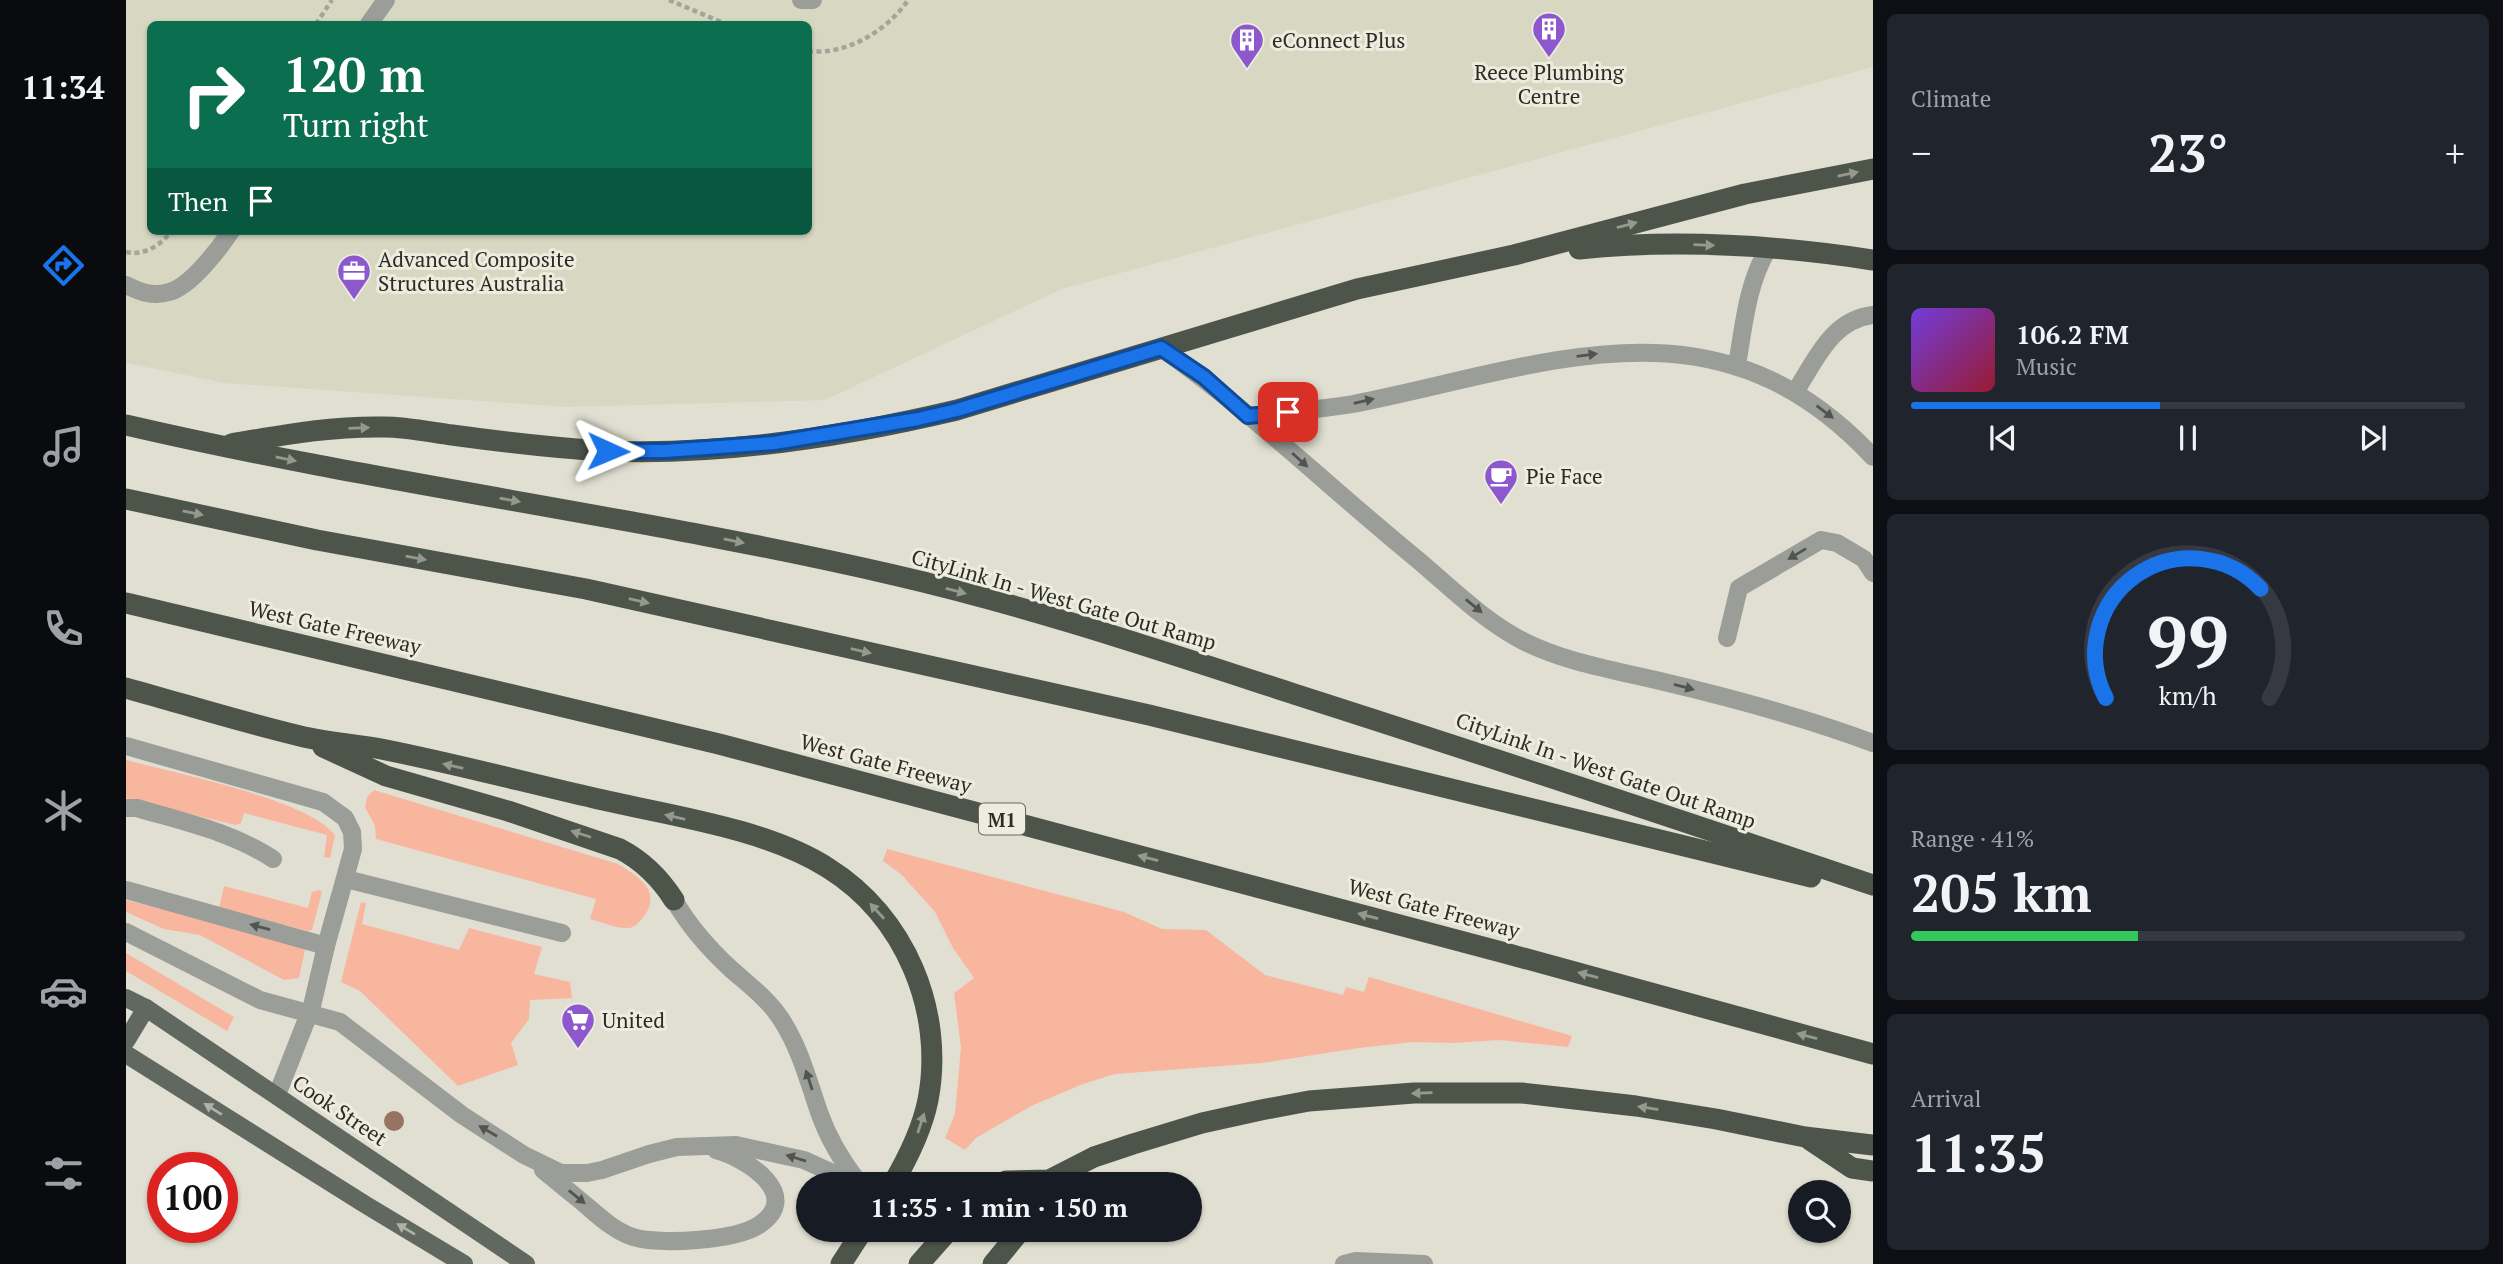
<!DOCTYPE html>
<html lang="en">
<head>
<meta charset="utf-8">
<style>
  :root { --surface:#171b24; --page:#20242c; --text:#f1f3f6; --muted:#9ea1a6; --line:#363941; --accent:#1a73e8 }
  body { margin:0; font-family:"PT Serif",serif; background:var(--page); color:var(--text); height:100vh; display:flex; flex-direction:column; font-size:26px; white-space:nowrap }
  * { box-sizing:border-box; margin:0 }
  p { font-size:23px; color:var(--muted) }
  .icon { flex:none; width:38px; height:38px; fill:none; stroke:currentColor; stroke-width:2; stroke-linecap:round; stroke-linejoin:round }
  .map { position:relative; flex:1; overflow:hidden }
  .sheet { display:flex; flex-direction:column; gap:14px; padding:14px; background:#0d0f14; width:630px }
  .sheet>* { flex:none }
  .banner { position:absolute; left:21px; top:21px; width:665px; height:214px; border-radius:10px; box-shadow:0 2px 5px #0004; background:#0b6e4f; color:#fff; overflow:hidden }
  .tools { position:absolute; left:1662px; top:1180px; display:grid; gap:14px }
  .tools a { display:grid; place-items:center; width:63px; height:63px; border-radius:50%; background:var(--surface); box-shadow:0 2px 5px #0004; font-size:35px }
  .speed { position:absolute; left:21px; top:1152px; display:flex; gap:14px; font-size:35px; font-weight:700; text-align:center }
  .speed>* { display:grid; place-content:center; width:91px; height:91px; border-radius:50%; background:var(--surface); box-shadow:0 2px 5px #0004; line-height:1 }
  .speed .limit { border:10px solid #d22; background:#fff; color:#111 }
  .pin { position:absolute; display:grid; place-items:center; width:60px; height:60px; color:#fff; margin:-30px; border-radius:14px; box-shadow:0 4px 10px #0006 }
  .me { position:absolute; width:77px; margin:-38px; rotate:91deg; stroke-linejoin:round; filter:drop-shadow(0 0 5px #0008) }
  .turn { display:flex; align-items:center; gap:24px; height:147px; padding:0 21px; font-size:32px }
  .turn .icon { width:91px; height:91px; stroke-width:2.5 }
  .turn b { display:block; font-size:49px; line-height:60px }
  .then { display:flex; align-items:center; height:66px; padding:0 21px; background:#0003; gap:14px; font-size:26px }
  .big { font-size:52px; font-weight:600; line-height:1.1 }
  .sheet .widget { flex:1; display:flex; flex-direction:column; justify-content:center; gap:10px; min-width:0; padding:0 24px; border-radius:10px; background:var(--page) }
  .sheet .dial { align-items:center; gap:0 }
  .dial svg { height:182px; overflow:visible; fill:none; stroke:var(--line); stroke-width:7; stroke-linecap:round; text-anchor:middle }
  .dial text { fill:var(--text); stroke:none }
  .song { display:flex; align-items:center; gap:21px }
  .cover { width:84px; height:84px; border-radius:10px; background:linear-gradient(135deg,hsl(260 70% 55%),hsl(350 70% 35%)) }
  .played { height:7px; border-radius:4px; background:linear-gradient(90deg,var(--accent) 45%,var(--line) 45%) }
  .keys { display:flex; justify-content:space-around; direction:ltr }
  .heat { display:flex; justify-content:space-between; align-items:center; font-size:38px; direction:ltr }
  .charge { height:10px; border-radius:5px; background:linear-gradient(90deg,#34c759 41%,var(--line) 0) }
  .trip { position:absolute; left:670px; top:1172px; width:406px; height:70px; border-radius:35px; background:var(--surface); box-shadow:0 2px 5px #0004; font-weight:600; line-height:70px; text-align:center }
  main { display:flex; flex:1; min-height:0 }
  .dock { display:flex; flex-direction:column; width:126px; justify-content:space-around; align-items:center; background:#090b0e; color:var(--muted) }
  .dock .icon { width:49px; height:49px }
  .dock .active { color:var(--accent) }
  .dock b { font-size:32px; color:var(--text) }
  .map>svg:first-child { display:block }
  .built { fill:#d8d7c1; fill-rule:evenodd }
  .green { fill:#f9b69f }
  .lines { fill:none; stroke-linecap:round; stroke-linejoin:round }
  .path { stroke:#a5a499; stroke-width:4.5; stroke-dasharray:5 3.5; stroke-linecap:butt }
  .lane { stroke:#9a9d98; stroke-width:18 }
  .street { stroke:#9a9d98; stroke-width:18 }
  .primary { stroke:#61685f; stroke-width:18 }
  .highway { stroke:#4d554a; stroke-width:21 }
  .tree { fill:#957461 }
  .oneway { fill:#95998d }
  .oneway2 { fill:#52544f }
  .oneway3 { fill:#aeb1a5 }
  .route-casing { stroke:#114b97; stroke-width:18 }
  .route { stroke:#1a73e8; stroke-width:12 }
  .labels { text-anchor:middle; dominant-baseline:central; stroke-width:6; stroke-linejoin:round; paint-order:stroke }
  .shield { fill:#edecde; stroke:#66665e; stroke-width:2 }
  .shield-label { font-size:19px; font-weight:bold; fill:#2c2c27 }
  .poi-label { font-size:21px; fill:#2c2c27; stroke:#edecde; text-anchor:start }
  .street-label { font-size:21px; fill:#2c2c27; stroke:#edecde }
</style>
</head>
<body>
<main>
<nav class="dock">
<b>11:34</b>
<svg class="icon active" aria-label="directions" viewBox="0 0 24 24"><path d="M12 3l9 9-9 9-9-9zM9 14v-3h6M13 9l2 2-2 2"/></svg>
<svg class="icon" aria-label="music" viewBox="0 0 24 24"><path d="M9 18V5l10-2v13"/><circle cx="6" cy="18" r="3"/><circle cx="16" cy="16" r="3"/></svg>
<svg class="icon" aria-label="phone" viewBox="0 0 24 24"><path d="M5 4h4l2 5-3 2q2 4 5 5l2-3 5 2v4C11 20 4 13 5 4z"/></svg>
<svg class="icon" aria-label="climate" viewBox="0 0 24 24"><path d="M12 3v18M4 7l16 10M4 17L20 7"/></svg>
<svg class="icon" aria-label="car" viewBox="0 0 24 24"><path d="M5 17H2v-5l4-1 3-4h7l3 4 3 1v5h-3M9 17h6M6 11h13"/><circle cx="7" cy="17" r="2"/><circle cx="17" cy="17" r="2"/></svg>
<svg class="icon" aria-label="filters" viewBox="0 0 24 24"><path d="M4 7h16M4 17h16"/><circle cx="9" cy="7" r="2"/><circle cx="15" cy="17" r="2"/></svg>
</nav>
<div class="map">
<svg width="1747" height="1264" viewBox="0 0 1747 1264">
  <rect width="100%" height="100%" fill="#e0dfd1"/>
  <path class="built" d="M0 0H1747V67L936 289 699 400 441 407 99 383 0 363ZM24 24H682V231H24Z"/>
  <g class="green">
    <path d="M0 760C48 773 181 799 209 835L204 858 198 857 201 835 118 813 115 823 109 825 0 798Z"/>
    <path d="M248 790 492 864C515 878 537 892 516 919 512 923 508 928 502 928 491 929 475 922 464 919L470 899 250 839 249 826 239 807 241 797Z"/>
    <polygon points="761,849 998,912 1036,929 1080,930 1139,975 1217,995 1220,987 1238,992 1243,977 1446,1036 1442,1047 1373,1040 1328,1043 1287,1042 1233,1048 1136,1063 989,1074 957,1084 905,1106 850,1138 839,1150 819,1138 829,1114 835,1047 828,993 848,978 827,948 809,912 776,875 757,861"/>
    <polygon points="98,886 182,908 186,892 193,890 196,892 186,930 182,931 93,908"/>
    <polygon points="0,900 174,945 179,950 173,978 158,980 74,935 38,929 0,912"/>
    <polygon points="235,902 240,903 236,924 333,950 343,928 416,947 408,974 444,982 446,998 404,1000 403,1019 385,1043 392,1065 332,1086 234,991 215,982"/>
    <polygon points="0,953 108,1017 101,1031 0,971"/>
  </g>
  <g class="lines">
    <g class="path">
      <polyline points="543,0 600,24"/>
      <polyline points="190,24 206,0"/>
      <path d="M682 51C720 56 762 30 782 0"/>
      <path d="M0 252C17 256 35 246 45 231"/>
    </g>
    <g class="lane">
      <path d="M1035 348C1126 412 1206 490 1292 560 1325 588 1358 621 1397 641 1438 662 1488 670 1534 681 1606 698 1678 717 1747 743"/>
      <path d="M1611 365C1618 325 1621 284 1642 249"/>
      <path d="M1669 392C1690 360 1705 320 1747 315"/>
      <path d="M1122 416C1157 412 1192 410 1227 404 1420 366 1589 288 1747 457"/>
      <polyline points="1601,638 1613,588 1695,540 1711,543 1738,559 1747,573"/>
      <polyline points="0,746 197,802 219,818 226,832 227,849 200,946 186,1006 151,1095"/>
      <path d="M0 808H11C58 822 106 832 147 859"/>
      <polyline points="220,879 436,933"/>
      <polyline points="0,890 200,946"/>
      <path d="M548 900C563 926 583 949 606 970 623 985 642 999 655 1019 674 1048 682 1080 693 1112 702 1138 716 1161 732 1182"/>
      <polyline points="0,932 134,1000 214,1022 336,1115 398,1155 435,1173 461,1173 476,1170 523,1154 551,1147 610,1145 678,1160 733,1185"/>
      <path d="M417 1170C428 1179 439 1188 450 1197 468 1211 485 1230 507 1237 533 1245 609 1241 633 1225 678 1195 620 1158 590 1150"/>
      <polyline points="1218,1264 1230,1261 1298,1264"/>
    </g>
    <g class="street">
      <polyline points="675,0 687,0"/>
      <polyline points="243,24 260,0"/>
      <path d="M0 285C14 292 27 297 43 292 64 287 93 249 105 231"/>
    </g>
    <g class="primary">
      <polyline points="0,998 20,1008 400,1264"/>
      <polyline points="0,1041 20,1008"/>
      <polyline points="0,1054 240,1205 338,1264"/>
    </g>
    <g class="highway">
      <path d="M1453 249C1550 239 1650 245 1747 260"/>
      <path d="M0 425C254 484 513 516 768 575 903 606 1036 651 1168 694 1362 756 1554 820 1747 885"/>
      <path d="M105 444C158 435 205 426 258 427 280 427 304 432 326 435 377 442 428 448 479 451 597 456 717 437 831 410L1231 289 1388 255 1619 194 1747 169"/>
      <polyline points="0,499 191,540 460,589 1023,715 1685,877"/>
      <polyline points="0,603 593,744 1379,953 1747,1054"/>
      <path d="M0 688C58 704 115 722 174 736 202 743 232 744 260 750 330 764 398 782 468 798 540 815 640 828 702 868 779 916 819 1011 802 1100 796 1130 782 1158 766 1185"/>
      <path d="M197 747 260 776 382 811 494 849C517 861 534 878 548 900"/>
      <polyline points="1684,1140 1726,1168 1747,1171"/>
      <polyline points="875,1185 880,1181 923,1180 968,1157 1007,1144 1076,1123 1135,1110 1183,1101 1288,1093 1396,1093 1440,1098 1510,1106 1590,1119 1679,1137 1747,1145"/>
      <polyline points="715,1264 737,1230"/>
      <polyline points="793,1264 823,1230"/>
      <polyline points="867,1264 895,1230"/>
    </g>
  </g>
  <circle class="tree" cx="268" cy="1121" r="10"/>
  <defs><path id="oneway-solid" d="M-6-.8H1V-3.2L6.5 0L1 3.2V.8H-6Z" transform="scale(1.75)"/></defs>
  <g class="oneway">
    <use href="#oneway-solid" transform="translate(1722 174) rotate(-11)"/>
    <use href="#oneway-solid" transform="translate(1501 225) rotate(-15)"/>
    <use href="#oneway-solid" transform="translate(1578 245) rotate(2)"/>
    <use href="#oneway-solid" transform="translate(233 428) rotate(-2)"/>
    <use href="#oneway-solid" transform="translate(160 459) rotate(11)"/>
    <use href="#oneway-solid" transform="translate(384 500) rotate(10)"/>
    <use href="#oneway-solid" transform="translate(67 513) rotate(12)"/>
    <use href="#oneway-solid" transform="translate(608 541) rotate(11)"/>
    <use href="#oneway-solid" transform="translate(290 558) rotate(10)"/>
    <use href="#oneway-solid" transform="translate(830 591) rotate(15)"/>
    <use href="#oneway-solid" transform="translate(513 601) rotate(13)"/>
    <use href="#oneway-solid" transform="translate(735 651) rotate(13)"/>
    <use href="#oneway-solid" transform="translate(327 766) rotate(-167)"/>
    <use href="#oneway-solid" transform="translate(549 817) rotate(-167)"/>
    <use href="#oneway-solid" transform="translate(455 834) rotate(-162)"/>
    <use href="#oneway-solid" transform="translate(1022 858) rotate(-165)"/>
    <use href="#oneway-solid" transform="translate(751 911) rotate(-133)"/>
    <use href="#oneway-solid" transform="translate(1242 916) rotate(-165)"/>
    <use href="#oneway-solid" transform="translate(1462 975) rotate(-165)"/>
    <use href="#oneway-solid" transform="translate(1681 1036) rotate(-165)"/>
    <use href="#oneway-solid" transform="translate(1296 1093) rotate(178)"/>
    <use href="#oneway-solid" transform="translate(1522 1108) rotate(-171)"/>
    <use href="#oneway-solid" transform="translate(795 1123) rotate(-72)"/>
  </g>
  <g class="oneway2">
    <use href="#oneway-solid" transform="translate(1461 355) rotate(-7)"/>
    <use href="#oneway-solid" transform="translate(1238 401) rotate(-13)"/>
    <use href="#oneway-solid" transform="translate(1699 412) rotate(37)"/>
    <use href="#oneway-solid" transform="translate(1174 460) rotate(42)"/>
    <use href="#oneway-solid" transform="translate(1671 554) rotate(149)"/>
    <use href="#oneway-solid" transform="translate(1348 606) rotate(39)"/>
    <use href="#oneway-solid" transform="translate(1558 687) rotate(15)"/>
    <use href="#oneway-solid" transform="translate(134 927) rotate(-165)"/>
    <use href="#oneway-solid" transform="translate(683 1080) rotate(-108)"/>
    <use href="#oneway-solid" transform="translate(362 1131) rotate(-150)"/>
    <use href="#oneway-solid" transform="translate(670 1158) rotate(-163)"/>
    <use href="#oneway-solid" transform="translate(451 1197) rotate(39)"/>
  </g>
  <g class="oneway3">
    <use href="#oneway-solid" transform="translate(87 1109) rotate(-148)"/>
    <use href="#oneway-solid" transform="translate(280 1229) rotate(-149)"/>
  </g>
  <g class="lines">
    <g class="route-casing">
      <polyline id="route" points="482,451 539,451 648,443 792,419 831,410 1035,348 1078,377 1122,416 1162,412"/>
    </g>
    <use href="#route" class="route"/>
  </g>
  <defs>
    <g id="building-pin" transform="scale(1.75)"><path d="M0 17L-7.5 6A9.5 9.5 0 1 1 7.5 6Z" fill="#8d57ce" stroke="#edecde"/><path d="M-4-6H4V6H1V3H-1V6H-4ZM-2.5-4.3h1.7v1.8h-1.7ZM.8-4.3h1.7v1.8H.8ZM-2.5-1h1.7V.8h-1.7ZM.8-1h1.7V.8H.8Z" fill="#fff"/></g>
    <g id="office-pin" transform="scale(1.75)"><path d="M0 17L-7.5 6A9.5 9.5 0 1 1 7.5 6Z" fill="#8d57ce" stroke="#edecde"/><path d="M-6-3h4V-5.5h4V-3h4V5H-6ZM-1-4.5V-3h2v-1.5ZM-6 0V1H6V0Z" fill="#fff"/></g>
    <g id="cafe-pin" transform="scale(1.75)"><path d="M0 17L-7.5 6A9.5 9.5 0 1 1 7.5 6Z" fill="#8d57ce" stroke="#edecde"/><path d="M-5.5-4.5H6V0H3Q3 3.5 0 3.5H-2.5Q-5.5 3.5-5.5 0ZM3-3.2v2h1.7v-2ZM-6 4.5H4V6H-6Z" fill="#fff"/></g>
    <g id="supermarket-pin" transform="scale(1.75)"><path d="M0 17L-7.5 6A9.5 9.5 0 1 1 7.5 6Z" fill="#8d57ce" stroke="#edecde"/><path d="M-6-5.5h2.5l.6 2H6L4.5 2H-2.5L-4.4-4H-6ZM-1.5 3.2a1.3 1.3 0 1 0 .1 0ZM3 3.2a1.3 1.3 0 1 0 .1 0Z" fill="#fff"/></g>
  </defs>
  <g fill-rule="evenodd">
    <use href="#building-pin" x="1423" y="29"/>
    <use href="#building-pin" x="1121" y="40"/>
    <use href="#office-pin" x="228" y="271"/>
    <use href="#cafe-pin" x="1375" y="476"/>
    <use href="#supermarket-pin" x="452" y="1020"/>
  </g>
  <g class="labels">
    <rect class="shield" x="853" y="803.5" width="46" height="31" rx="5"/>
    <g class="shield-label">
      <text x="876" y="819">M1</text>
    </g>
    <g class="poi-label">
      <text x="1146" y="40">eConnect Plus</text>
      <text x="1423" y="72" text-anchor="middle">Reece Plumbing<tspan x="1423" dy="24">Centre</tspan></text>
      <text x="252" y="259">Advanced Composite<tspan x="252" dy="24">Structures Australia</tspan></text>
      <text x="1400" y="476">Pie Face</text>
      <text x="476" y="1020">United</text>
    </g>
    <g class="street-label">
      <text transform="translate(938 599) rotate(16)">CityLink In - West Gate Out Ramp</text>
      <text transform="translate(209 627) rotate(13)">West Gate Freeway</text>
      <text transform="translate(760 763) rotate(15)">West Gate Freeway</text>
      <text transform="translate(1480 770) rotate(19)">CityLink In - West Gate Out Ramp</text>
      <text transform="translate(1308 908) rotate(15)">West Gate Freeway</text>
      <text transform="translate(214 1110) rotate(34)">Cook Street</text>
    </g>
  </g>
</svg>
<div class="tools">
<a><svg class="icon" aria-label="search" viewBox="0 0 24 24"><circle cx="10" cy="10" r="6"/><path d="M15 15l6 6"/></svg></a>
</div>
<div class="speed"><div class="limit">100</div></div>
<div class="pin" style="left:1162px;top:412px;background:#d93025"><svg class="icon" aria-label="arrive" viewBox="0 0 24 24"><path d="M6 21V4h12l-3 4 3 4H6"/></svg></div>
<svg class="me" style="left:482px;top:451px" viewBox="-20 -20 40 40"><path d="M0-17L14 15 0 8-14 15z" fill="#1a73e8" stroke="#fff" stroke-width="4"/></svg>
<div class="trip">11:35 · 1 min · 150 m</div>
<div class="banner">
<div class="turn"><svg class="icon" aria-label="right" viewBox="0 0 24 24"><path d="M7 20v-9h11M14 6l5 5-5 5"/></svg><div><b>120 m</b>Turn right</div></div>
<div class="then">Then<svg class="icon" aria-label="arrive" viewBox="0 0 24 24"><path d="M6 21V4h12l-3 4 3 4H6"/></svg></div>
</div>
</div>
<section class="sheet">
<div class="widget"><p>Climate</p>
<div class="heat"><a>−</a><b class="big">23°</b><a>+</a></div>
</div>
<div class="widget">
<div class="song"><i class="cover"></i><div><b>106.2 FM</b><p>Music</p></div></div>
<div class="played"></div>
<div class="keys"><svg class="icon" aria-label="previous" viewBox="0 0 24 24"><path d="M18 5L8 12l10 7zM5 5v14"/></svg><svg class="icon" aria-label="pause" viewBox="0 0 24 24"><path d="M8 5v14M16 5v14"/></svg><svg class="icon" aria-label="next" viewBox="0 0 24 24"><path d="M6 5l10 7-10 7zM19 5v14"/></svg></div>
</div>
<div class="widget dial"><svg viewBox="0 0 100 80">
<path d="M14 69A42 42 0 1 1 86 69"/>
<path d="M14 69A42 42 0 0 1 82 21" stroke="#1a73e8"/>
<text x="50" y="56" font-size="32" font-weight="700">99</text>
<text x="50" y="72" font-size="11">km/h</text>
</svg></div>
<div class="widget"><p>Range · 41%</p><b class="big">205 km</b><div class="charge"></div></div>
<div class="widget"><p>Arrival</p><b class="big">11:35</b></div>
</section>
</main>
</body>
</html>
